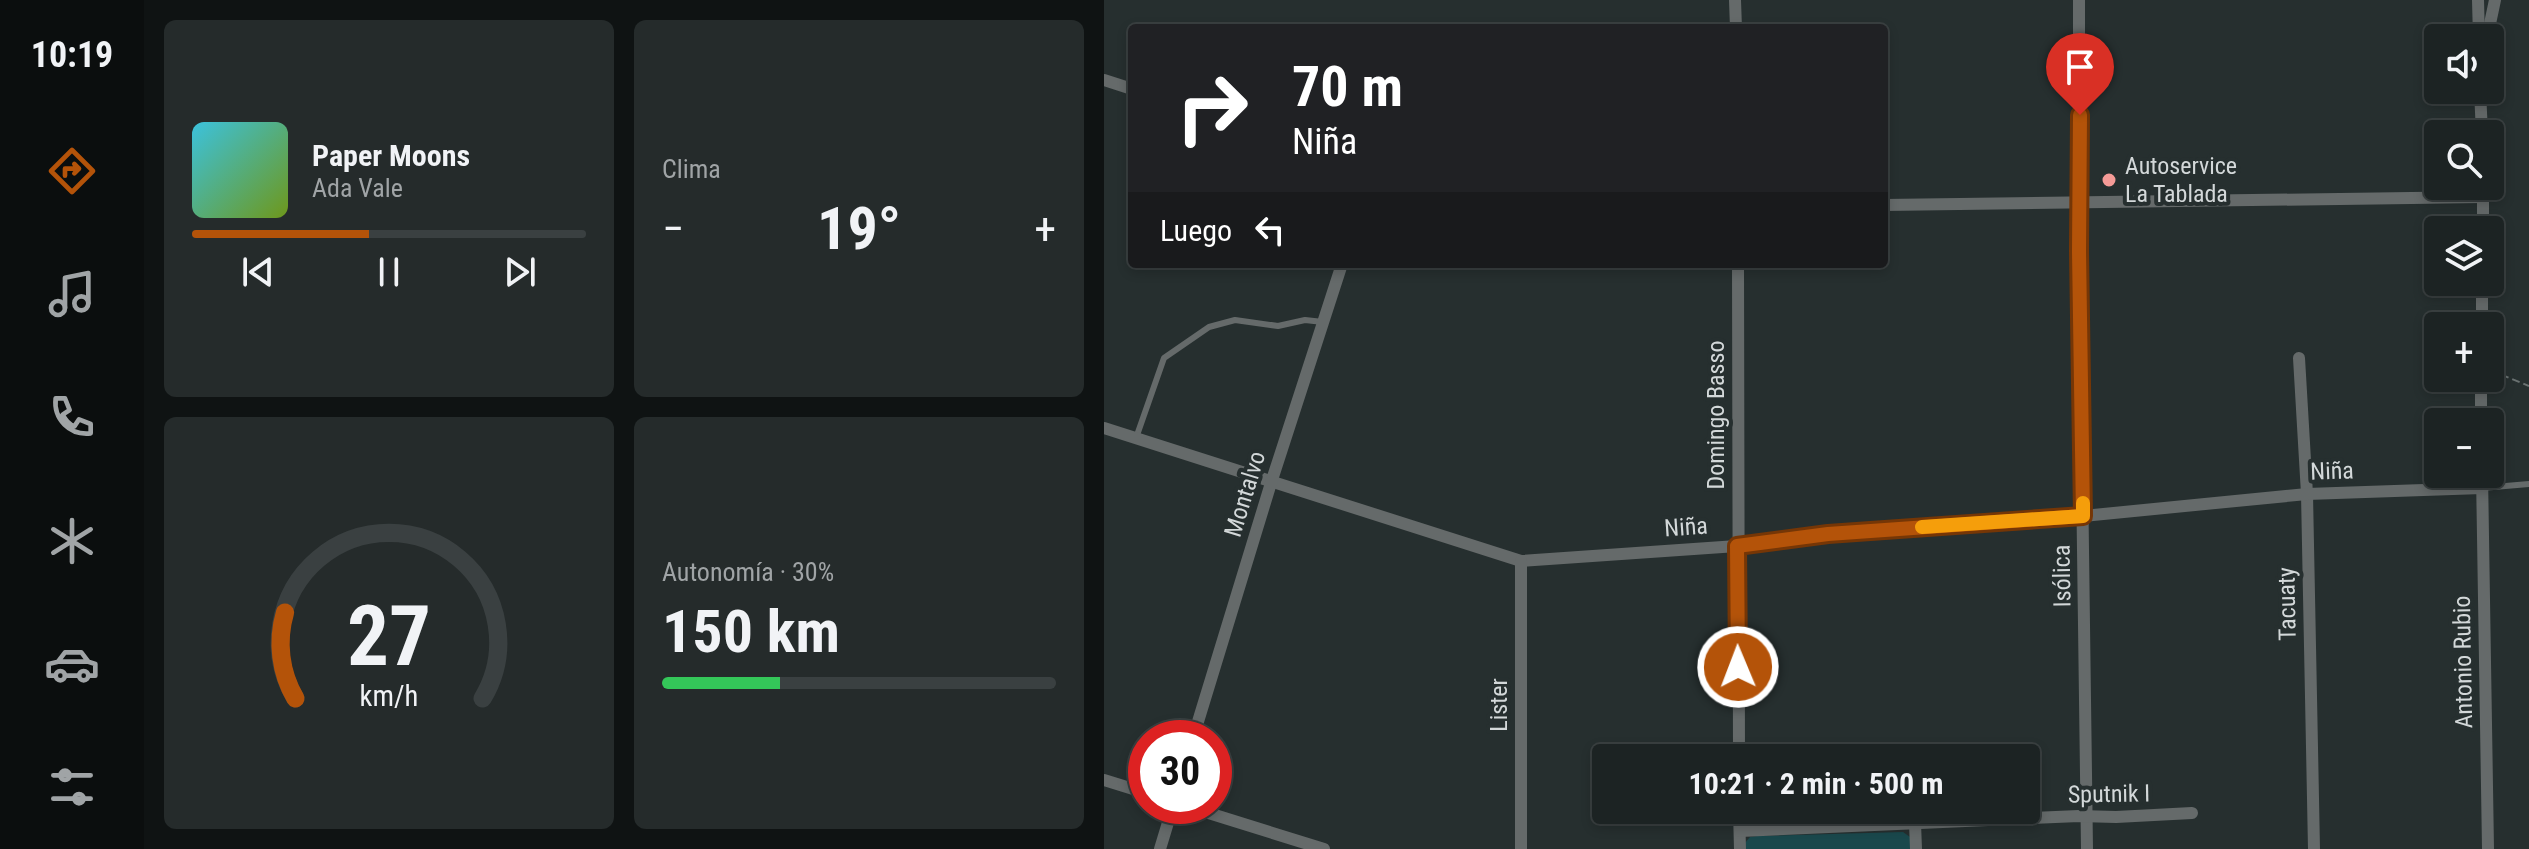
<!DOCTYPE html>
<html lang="es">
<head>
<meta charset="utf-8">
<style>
  :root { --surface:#1c2323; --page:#252b2b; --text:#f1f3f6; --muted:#a0a4a6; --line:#3a4041; --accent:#b45309 }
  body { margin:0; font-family:"Roboto Condensed",sans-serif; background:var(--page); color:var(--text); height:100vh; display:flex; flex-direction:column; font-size:30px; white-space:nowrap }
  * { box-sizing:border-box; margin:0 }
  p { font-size:26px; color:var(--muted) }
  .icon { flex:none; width:44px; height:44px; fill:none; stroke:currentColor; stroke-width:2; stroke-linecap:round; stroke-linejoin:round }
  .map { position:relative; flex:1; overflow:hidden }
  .details { display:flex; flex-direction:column; gap:20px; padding:20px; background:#0f1313; width:960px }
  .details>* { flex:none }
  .banner { position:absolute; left:24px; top:24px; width:760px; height:244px; border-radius:8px; box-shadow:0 4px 12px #0003,0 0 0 2px var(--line); background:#202124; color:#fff; overflow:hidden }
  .controls { position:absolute; left:1320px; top:24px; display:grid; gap:16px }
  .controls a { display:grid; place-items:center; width:80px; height:80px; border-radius:8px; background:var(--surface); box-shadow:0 4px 12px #0003,0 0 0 2px var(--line); font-size:40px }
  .speed { position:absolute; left:24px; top:720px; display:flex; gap:16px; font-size:40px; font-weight:700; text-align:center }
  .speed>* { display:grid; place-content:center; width:104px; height:104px; border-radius:50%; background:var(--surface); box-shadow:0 4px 12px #0003,0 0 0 2px var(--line); line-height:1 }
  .speed .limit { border:12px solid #d22; background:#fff; color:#111 }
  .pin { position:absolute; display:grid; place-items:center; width:68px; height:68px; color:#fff; margin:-82px -34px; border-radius:50% 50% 50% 0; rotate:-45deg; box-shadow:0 0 8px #0007 }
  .pin .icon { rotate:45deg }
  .me { position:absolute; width:88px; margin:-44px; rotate:359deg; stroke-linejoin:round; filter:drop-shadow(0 0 6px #0008) }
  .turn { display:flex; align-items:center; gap:28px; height:168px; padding:0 32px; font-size:36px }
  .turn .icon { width:104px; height:104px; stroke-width:2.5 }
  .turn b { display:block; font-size:56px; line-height:68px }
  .then { display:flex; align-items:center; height:76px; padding:0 32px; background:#0003; gap:16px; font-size:30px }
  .big { font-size:60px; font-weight:700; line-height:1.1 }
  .details .widget { flex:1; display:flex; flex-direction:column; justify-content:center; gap:12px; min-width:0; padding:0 28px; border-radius:12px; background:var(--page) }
  .details .dial { align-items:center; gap:0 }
  .dial svg { height:208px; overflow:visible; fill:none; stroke:var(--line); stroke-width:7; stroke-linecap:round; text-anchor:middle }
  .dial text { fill:var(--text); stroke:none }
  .song { display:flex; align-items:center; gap:24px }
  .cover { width:96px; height:96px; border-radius:12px; background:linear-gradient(135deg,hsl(190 70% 55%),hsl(80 70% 35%)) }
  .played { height:8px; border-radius:4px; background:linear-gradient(90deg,var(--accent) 45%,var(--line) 45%) }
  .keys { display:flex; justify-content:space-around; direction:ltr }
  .heat { display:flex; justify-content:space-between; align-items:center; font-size:44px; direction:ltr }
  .charge { height:12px; border-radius:6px; background:linear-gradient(90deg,#34c759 30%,var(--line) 0) }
  .details .tiles { flex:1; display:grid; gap:20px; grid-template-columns:repeat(2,1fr) }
  .trip { position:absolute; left:488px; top:744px; width:448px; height:80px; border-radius:8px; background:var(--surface); box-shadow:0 4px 12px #0003,0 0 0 2px var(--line); font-weight:700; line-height:80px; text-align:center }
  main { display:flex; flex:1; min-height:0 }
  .tabs { display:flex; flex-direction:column; width:144px; justify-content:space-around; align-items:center; background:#0b0e0e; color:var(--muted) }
  .tabs .icon { width:56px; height:56px }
  .tabs .active { color:var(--accent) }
  .tabs b { font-size:36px; color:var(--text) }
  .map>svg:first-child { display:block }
  .green { fill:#1a484c }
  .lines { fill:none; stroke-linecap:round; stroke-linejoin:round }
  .path { stroke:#6a7272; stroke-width:2; stroke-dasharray:8 4; stroke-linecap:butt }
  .lane { stroke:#656a6a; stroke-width:6 }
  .street { stroke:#656a6a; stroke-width:12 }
  .route-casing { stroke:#753606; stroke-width:20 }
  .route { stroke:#b45309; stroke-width:14 }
  .slow { stroke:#f59e0b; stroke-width:14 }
  .poi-dot { fill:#f59b97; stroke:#262f2f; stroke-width:3 }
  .labels { text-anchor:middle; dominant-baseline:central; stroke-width:8; stroke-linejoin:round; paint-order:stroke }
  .poi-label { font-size:24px; fill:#d3d8d9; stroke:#262f2f; text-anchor:start }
  .street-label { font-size:24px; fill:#d3d8d9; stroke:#262f2f }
</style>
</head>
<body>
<main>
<nav class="tabs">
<b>10:19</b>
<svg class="icon active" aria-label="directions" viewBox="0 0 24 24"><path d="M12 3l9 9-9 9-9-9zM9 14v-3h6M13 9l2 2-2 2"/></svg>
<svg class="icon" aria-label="music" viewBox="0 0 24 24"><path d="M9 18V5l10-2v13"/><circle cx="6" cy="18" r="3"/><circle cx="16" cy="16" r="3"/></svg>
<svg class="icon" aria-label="phone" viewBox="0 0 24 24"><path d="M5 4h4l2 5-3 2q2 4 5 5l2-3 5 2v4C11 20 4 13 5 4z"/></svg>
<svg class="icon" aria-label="climate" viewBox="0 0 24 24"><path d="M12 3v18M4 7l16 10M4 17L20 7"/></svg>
<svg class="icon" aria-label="car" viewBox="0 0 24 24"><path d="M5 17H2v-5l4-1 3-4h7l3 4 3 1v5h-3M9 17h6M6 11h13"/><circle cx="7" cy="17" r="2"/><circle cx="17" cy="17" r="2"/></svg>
<svg class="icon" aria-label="filters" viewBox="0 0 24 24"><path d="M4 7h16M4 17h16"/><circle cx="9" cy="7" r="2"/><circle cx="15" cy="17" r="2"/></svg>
</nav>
<section class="details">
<div class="tiles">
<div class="widget">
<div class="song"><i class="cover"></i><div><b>Paper Moons</b><p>Ada Vale</p></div></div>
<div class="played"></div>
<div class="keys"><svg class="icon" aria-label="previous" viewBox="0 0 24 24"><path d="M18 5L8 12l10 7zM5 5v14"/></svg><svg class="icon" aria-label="pause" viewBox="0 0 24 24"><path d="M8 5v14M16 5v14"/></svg><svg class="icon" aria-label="next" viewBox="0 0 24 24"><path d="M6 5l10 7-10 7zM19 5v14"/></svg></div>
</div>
<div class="widget"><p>Clima</p>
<div class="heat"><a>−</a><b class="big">19°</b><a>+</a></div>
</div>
<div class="widget dial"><svg viewBox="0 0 100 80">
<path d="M14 69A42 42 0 1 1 86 69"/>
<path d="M14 69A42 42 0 0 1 10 36" stroke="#b45309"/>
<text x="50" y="56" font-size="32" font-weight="700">27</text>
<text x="50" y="72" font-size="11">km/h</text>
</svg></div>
<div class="widget"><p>Autonomía · 30%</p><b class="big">150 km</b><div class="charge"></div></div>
</div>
</section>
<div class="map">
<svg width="1425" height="849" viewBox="0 0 1425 849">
  <rect width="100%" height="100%" fill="#262f2f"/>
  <polygon class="green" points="799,832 806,837 808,849 642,849 641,843 646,837 654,836"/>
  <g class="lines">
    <polyline class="path" points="1386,370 1425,386"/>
    <g class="lane">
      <polyline points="32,438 60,358 105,327 131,320 174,326 201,320 219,322"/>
      <polyline points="1378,488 1425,484"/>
    </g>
    <g class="street">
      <polyline points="631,0 632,28"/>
      <polyline points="975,0 975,251 983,849"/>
      <polyline points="1374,0 1375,38"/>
      <polyline points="1383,38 1391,0"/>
      <polyline points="0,80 28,89"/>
      <polyline points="1376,90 1378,134"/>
      <polyline points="780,205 1379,197"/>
      <polyline points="1379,230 1379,186"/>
      <polyline points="634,264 635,758"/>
      <polyline points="1378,326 1378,282"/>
      <polyline points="1195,358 1203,494 1210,849"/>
      <polyline points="1377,378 1377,422"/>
      <polyline points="0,428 417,561 633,546 724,534 979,516 1203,494 1378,488"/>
      <polyline points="1378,474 1384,849"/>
      <polyline points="89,738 167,483 238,264"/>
      <polyline points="0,780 42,793"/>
      <polyline points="82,806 220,849"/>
      <polyline points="635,810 636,849"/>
      <polyline points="811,823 812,849"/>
      <polyline points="636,831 975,816 1012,817 1088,813"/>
      <polyline points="56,849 69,806"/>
      <polyline points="417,849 417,561"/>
    </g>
  </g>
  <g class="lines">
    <g class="route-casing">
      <polyline id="route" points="634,667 633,546 724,534 979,516 975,251 976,115"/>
    </g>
    <use href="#route" class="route"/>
    <polyline class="slow" points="818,527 979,516 979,503"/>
  </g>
  <circle class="poi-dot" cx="1005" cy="180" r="8"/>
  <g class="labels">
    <g class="poi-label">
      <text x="1021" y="166">Autoservice<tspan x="1021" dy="28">La Tablada</tspan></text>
    </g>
    <g class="street-label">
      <text transform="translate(612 415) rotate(-90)">Domingo Basso</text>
      <text transform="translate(1228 471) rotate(-2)">Niña</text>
      <text transform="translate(141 494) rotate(-73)">Montalvo</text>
      <text transform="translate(582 527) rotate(-4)">Niña</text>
      <text transform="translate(958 576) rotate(-91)">Isólica</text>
      <text transform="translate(1183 604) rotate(-91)">Tacuaty</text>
      <text transform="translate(1359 662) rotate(-91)">Antonio Rubio</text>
      <text transform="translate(395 705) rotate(-90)">Lister</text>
      <text transform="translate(1005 794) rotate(-1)">Sputnik I</text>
    </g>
  </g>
</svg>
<div class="controls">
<a><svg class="icon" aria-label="sound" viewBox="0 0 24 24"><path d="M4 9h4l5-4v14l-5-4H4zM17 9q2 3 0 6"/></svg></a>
<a><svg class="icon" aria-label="search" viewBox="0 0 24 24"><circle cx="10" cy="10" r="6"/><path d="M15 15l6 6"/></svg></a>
<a><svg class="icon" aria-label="layers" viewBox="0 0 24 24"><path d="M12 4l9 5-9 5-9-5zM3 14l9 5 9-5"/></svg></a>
<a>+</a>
<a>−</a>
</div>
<div class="speed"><div class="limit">30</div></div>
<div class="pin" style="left:976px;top:115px;background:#d93025"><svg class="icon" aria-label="arrive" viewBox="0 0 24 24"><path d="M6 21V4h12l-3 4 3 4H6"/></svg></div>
<svg class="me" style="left:634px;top:667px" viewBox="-20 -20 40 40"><circle r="17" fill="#b45309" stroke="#fff" stroke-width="3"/><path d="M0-11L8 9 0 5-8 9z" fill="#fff"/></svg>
<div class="trip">10:21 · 2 min · 500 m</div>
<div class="banner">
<div class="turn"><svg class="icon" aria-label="right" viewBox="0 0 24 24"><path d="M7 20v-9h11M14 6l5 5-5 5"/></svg><div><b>70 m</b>Niña</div></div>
<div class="then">Luego<svg class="icon" aria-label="left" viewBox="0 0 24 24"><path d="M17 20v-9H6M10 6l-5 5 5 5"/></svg></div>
</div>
</div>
</main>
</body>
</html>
